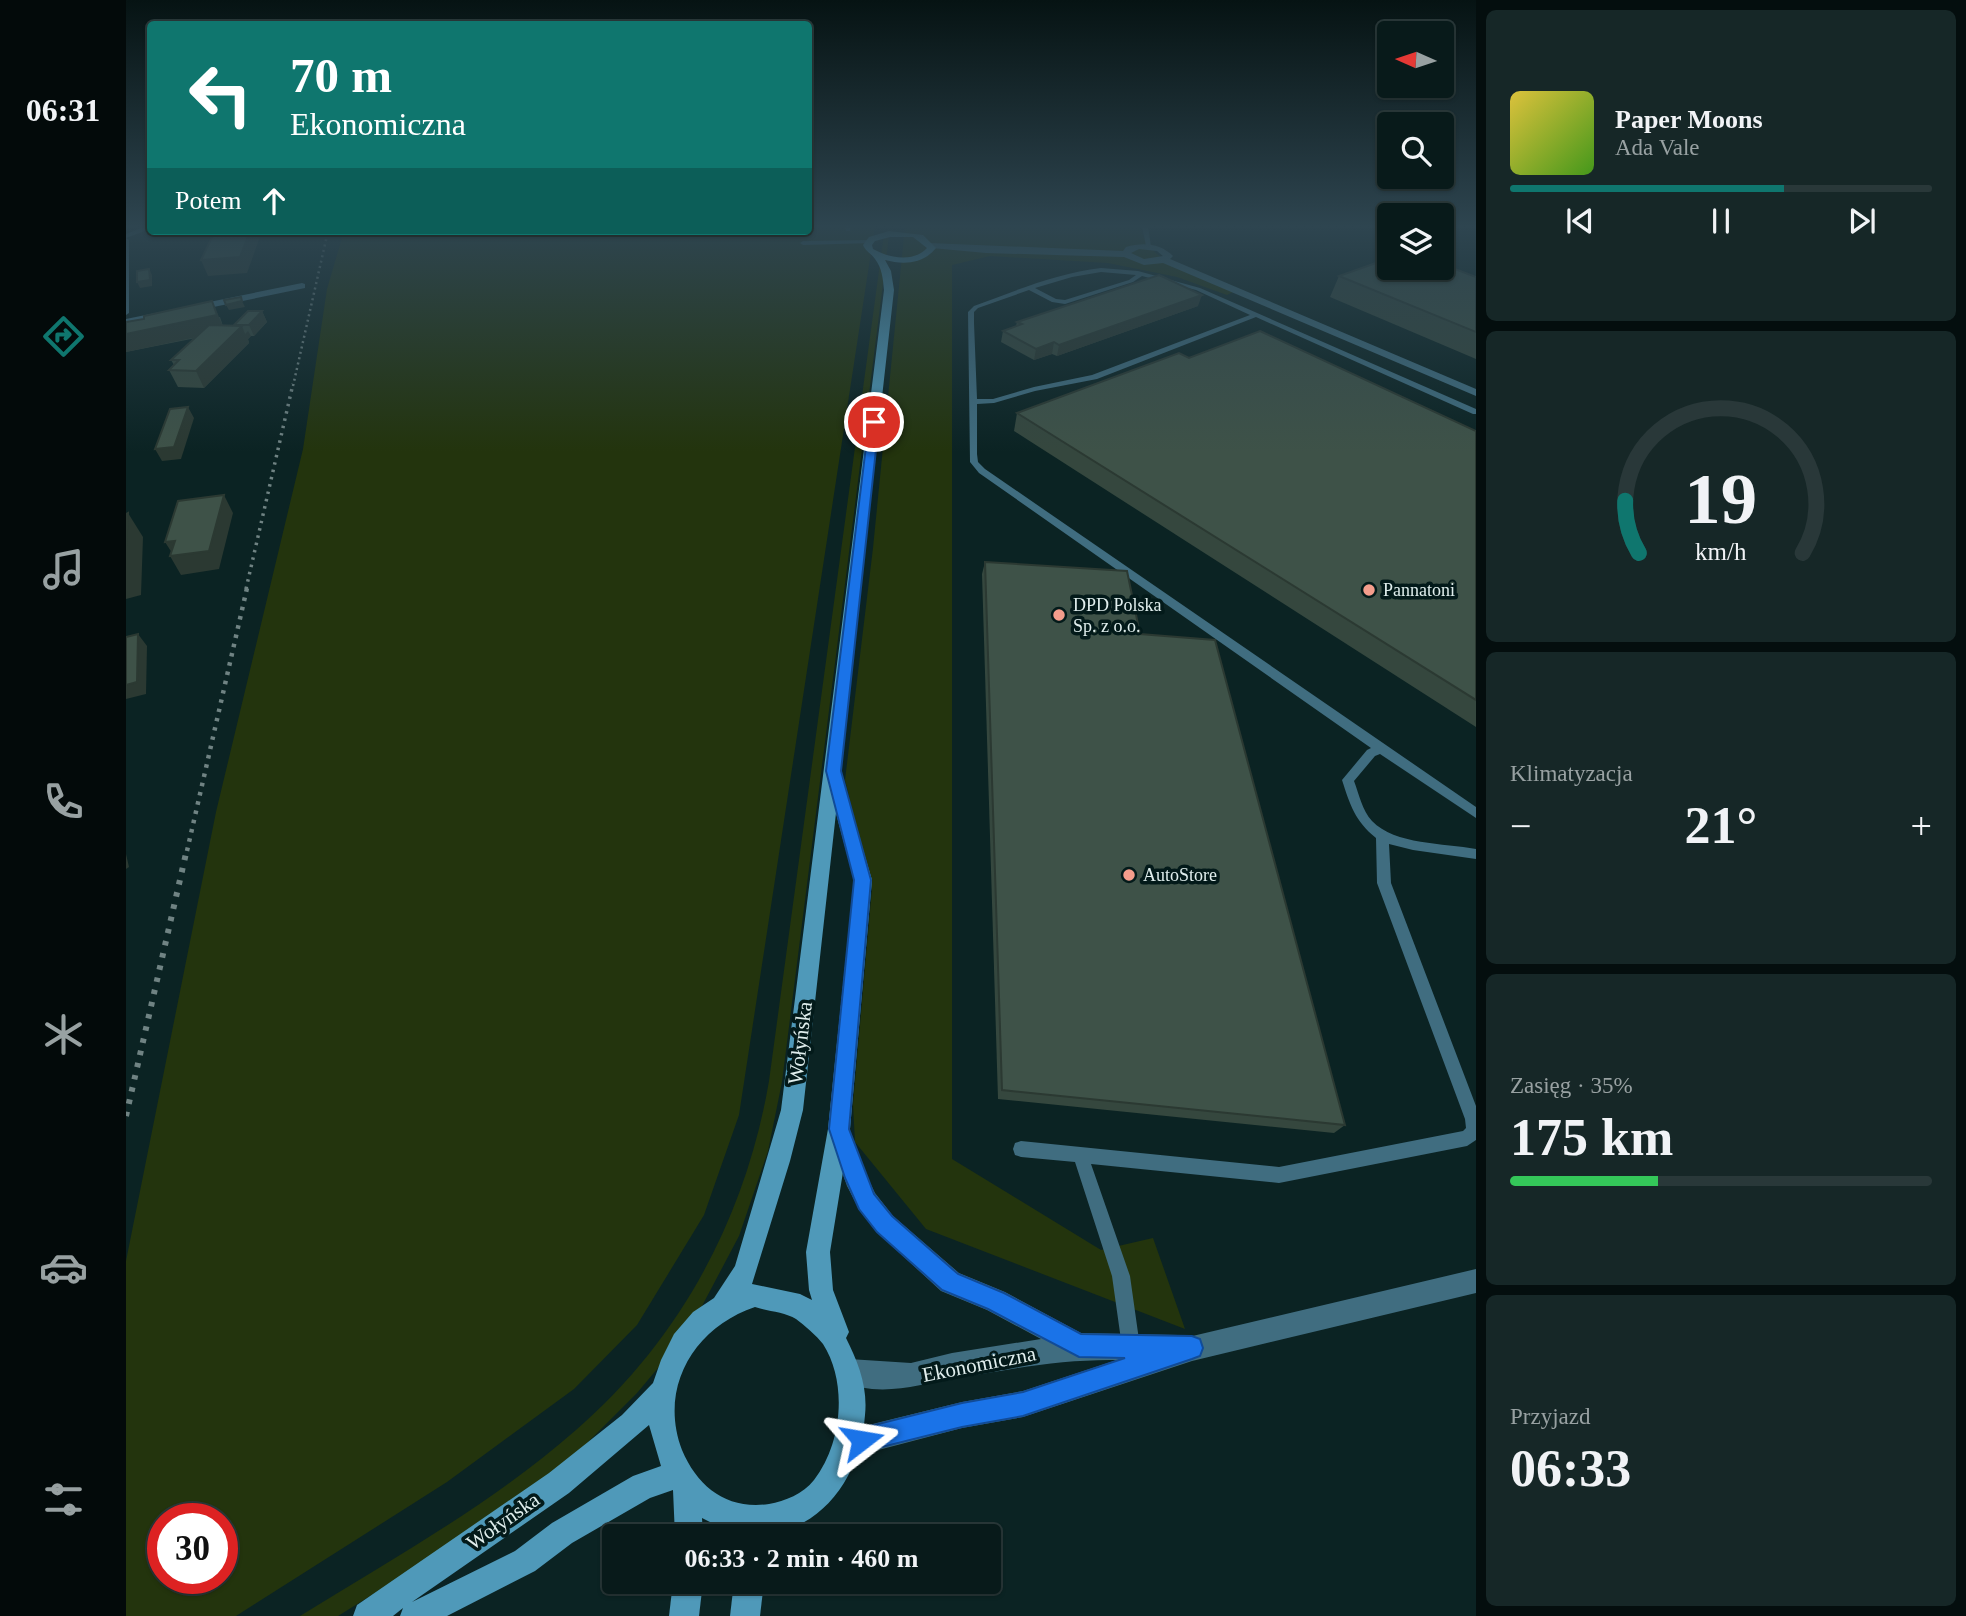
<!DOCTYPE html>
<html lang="pl">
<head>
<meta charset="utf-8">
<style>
  :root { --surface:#081a1a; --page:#162727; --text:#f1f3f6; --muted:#98a1a2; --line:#293839; --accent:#0f766e }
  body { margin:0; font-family:Georgia,serif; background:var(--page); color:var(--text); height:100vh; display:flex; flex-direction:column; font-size:26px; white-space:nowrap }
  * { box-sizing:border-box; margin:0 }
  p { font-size:23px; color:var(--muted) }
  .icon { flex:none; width:38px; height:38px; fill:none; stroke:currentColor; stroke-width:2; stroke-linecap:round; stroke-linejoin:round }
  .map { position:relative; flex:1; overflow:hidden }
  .sheet { display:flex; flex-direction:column; gap:10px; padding:10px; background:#040e0e; width:490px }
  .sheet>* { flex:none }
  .banner { position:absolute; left:21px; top:21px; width:665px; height:214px; border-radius:7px; box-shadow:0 2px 5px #0004,0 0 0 2px var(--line); background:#0f766e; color:#fff; overflow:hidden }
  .needle { width:46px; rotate:273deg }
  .buttons { position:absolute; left:1251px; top:21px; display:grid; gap:14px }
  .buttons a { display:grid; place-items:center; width:77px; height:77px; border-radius:7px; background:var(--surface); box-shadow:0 2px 5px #0004,0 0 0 2px var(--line); font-size:35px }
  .speed { position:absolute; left:21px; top:1503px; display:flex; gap:14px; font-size:35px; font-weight:700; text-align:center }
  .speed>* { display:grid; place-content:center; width:91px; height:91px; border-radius:50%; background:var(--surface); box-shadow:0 2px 5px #0004,0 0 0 2px var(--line); line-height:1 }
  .speed .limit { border:10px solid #d22; background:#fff; color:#111 }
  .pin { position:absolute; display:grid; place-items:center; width:60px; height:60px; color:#fff; margin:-30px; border:4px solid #fff; border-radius:50%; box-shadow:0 2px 7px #0007 }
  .me { position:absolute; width:77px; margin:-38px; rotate:76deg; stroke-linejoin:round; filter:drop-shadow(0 0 5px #0008) }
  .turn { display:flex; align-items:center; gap:24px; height:147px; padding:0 28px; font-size:32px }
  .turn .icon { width:91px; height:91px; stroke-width:2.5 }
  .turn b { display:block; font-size:49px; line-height:60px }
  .then { display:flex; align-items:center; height:66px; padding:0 28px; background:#0003; gap:14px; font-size:26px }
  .big { font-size:52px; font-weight:700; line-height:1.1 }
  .sheet .widget { flex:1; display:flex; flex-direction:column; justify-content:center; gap:10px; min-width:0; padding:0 24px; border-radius:10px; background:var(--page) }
  .sheet .dial { align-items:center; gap:0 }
  .dial svg { height:182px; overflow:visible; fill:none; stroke:var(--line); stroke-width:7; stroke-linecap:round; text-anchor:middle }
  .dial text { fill:var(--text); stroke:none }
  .song { display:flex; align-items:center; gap:21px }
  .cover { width:84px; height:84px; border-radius:10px; background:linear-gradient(135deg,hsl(50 70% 55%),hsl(100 70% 35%)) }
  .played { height:7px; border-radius:4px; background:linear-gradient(90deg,var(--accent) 65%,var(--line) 65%) }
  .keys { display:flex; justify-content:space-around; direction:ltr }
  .heat { display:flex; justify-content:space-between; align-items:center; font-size:38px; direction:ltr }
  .charge { height:10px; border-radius:5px; background:linear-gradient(90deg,#34c759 35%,var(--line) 0) }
  .trip { position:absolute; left:476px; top:1524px; width:399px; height:70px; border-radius:7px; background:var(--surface); box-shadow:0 2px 5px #0004,0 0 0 2px var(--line); font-weight:700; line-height:70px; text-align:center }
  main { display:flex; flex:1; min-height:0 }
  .dock { display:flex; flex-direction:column; width:126px; justify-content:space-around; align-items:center; background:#030a0a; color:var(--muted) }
  .dock .icon { width:49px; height:49px }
  .dock .selected { color:var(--accent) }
  .dock b { font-size:32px; color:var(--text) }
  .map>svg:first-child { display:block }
  .green { fill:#23340d; fill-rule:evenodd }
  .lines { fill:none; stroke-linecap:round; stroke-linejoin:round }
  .lane { fill:#406d80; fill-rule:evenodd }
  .street { fill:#406d80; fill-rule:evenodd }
  .secondary { fill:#4f99b9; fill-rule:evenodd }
  .rail-far3 { stroke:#708383; stroke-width:2.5; stroke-dasharray:2 3.5; stroke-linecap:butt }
  .rail-far2 { stroke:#708383; stroke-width:3.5; stroke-dasharray:2.5 5; stroke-linecap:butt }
  .rail-far1 { stroke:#708383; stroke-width:4.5; stroke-dasharray:3.5 6; stroke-linecap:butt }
  .rail { stroke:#708383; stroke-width:6; stroke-dasharray:4.5 8; stroke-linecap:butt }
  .wall { fill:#35473e }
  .shaded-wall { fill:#2b3932 }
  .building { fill:#3e5248; stroke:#2b3932; stroke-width:2 }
  .route { fill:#1a73e8; stroke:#114b97; stroke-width:2 }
  .poi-dot { fill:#f49d8c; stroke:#031a1a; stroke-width:2.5 }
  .labels { text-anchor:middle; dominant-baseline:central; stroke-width:7; stroke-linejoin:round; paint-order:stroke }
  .poi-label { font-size:18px; fill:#e0eeed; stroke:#031a1a; text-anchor:start }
  .near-street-label { font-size:21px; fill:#e0eeed; stroke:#031a1a }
</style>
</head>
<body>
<main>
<nav class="dock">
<b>06:31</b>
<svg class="icon selected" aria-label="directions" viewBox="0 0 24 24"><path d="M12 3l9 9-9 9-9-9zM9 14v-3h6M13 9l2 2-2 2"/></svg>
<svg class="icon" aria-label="music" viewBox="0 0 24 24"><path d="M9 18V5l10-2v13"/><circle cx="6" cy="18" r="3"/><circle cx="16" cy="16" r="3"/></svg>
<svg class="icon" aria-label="phone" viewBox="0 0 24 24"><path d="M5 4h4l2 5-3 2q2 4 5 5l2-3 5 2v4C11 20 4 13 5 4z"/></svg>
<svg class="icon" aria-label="climate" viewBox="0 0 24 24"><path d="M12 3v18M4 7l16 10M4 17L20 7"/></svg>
<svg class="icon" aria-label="car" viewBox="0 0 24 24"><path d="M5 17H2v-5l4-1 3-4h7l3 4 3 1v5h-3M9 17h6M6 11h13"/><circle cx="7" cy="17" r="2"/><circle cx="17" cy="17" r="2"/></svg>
<svg class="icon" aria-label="filters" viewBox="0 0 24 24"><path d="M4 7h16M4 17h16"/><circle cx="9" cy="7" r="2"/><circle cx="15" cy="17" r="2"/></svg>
</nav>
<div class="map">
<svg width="1350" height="1616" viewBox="0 0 1350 1616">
  <rect width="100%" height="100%" fill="#0b2323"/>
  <g class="green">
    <path d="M683 226H749L613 1115 578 1215 511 1325 448 1389 321 1482 110 1616H0V1261L90 812 177 449 201 289 218 231H682ZM37 1519H96V1578H37Z"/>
    <path d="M779 226H1014C1021 264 1077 278 1107 292L1101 295 1051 277 982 263 864 256 826 265V1159L975 1250 1027 1238 1059 1329 800 1229 729 1142 727 1105 746 889 719 780 747 548Z"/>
    <path d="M758 234 763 236 656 1082 642 1151 613 1236 576 1306 537 1362 511 1393 460 1444 421 1477 289 1568 212 1616H174C268 1558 367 1503 450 1430 555 1339 620 1216 643 1081Z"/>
  </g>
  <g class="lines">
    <g class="lane">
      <polygon points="20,226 24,226 24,229 0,238 0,234"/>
      <polygon points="719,226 725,226 724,231 720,231"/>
      <polygon points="1016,226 1022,226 1025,247 1020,246"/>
      <polygon points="0,238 3,240 3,313 0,315"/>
      <polygon points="743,240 745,243 677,245 674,243 677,241"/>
      <path d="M975 268 1012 271 1074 288 1350 409V414H1347L1130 317 971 379 909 391 868 403 851 404V454L852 462 859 469 1350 807V818L1254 754 1249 756 1228 781C1233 794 1236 810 1246 821 1269 845 1318 843 1350 849V859L1287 850 1263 844 1265 883 1350 1106V1140L1341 1146 1153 1183 965 1164 1004 1276 1014 1347 1011 1353 1005 1356 999 1353 996 1347 986 1276 949 1162 895 1157 889 1155 887 1149 889 1143 895 1141 1153 1167 1337 1131 1340 1128 1339 1119 1251 883 1250 838C1229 821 1224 805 1216 780L1241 750 1245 748 853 473 844 462 842 312 848 306C889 291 931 273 975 268ZM975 272 1010 275 1003 280 939 300 930 299 909 288 946 277ZM1016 276 1070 290 1124 315 966 375 908 387 867 399H851L848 323V312L852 308 903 290 926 302 939 304 1007 282Z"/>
    </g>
    <g class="street">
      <path d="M803 243 997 251 1000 247C1017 242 1034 243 1047 256L1044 259 1350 389V396L1037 263 1018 265 998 257 860 253 806 248 802 245ZM1013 249 1031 251 1037 256 1018 259 1005 253Z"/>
      <polygon points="176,283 179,284 179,288 0,325 0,319"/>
      <path d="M713 1120 721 1123 739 1173 749 1193 767 1216 833 1273 879 1292 955 1333 1052 1335 1058 1338 1350 1269V1293L1066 1361 897 1417 836 1428 722 1458 712 1454 708 1444 712 1434 722 1430 836 1402 897 1391 991 1360C937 1359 884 1369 831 1378 791 1385 754 1398 714 1381L710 1372 714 1363 723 1359 785 1363 826 1353 915 1339 861 1310 815 1291 751 1232 733 1209 721 1186 702 1131 705 1123Z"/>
    </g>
    <g class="secondary">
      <path d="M763 231 797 235 810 248C797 264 778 265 759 260L765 271 768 290 714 773 746 880 724 1129 704 1252 707 1290 723 1332 720 1338C732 1362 742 1387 739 1415 733 1502 660 1565 576 1518L577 1536H549L547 1490 524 1498 446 1543 409 1571 321 1616H274L277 1608 267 1616H227L231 1605 423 1473 496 1415 527 1383 535 1360 548 1334 567 1312 588 1298 609 1266 655 1110 758 290C757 279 756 268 749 259 745 253 740 252 737 245L743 237ZM764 237H787L801 248C787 263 763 258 747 249L746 245 749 241ZM710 813 728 880 702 1129 680 1252 683 1290 686 1300 674 1294 626 1284 664 1161 677 1110ZM629 1307C641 1311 659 1312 670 1319 678 1325 691 1336 697 1344 722 1383 716 1444 688 1480 677 1494 659 1501 643 1504 602 1510 572 1488 556 1450 532 1387 569 1327 629 1307ZM523 1425 535 1466 507 1476 426 1523 389 1551 286 1602 443 1493Z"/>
      <polygon points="547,1582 577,1582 573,1616 543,1616"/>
      <polygon points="608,1582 638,1582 634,1616 604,1616"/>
    </g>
    <polyline class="rail-far3" points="167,386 202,231"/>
    <polyline class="rail-far2" points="120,589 167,384"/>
    <polyline class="rail-far1" points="61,851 121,588"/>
    <polyline class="rail" points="0,1116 61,849"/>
  </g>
  <g class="wall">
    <polygon points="1213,276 1350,277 1350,359 1204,297"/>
    <polygon points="1072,306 931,356 926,354 908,360 875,342 877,331 890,326 891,322"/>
    <polygon points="136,311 141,322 128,336 125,336 122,339 123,343 78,388 52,387 43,370 48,365 45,360 70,338 0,352 0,322 94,317 97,326 109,326 108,325"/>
    <polygon points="891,413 1350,431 1350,727 888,431"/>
    <polygon points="859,562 1219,1125 1208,1133 872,1099 856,574"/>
  </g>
  <g class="shaded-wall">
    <polygon points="0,226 10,226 10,227 0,229"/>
    <polygon points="124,231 134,231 135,234 121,273 82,276 75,260"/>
    <polygon points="23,269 26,275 26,286 14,288 11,282"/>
    <polygon points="1076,295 1072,306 931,356 933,345"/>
    <polygon points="86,301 99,331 0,352 0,334"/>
    <polygon points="116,301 119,307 103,310 100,305"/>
    <polygon points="136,311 141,322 128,336 123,325"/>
    <polygon points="116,326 119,334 122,331 125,336 122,339 123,343 78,388 70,371"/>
    <polygon points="928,342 926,354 908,360 910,349"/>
    <polygon points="62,407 68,418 55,459 36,461 29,449"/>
    <polygon points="98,495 107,513 93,569 55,575 44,556 48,556 39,542"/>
    <polygon points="2,513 17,537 15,595 0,599 0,546"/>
    <polygon points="12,634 21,646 20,694 0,699 0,685"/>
    <polygon points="0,854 3,867 0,869"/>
  </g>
  <g class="building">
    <polygon points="89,231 124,231 114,257 75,260"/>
    <polygon points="1264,258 1264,268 1316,268 1316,264 1350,277 1350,332 1213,276"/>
    <polygon points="23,269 24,280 11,282 11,271"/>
    <polygon points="1033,275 1076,295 933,345 928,342 910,349 877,331 896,324 891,322"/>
    <polygon points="115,297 116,301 100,305 98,300"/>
    <polygon points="86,301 91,315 0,334 0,322 18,319 18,316"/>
    <polygon points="122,311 136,311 123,325 108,325"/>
    <polygon points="83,325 116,326 70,371 43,370 53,360 45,360"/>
    <polygon points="1134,331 1350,431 1350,700 891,413 1053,353 1063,358"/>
    <polygon points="62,407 48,447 29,449 44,409"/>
    <polygon points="98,495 83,551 44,556 49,541 39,542 52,501"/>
    <polygon points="2,513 0,546 0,514"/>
    <polygon points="859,562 1001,571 1014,634 1089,640 1219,1125 876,1090"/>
    <polygon points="12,634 11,682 0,685 0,637"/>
  </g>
  <linearGradient id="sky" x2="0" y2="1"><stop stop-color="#061313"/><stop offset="0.5" stop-color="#2e4550"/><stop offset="1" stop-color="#2e4550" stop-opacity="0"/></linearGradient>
  <rect width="1350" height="452" fill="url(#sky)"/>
  <polygon class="route" points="748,419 753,422 715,771 745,880 723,1129 748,1194 766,1216 832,1274 878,1293 955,1334 1066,1336 1074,1339 1077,1348 1074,1356 1066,1359 897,1416 836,1427 736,1452 727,1449 723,1440 727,1431 736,1428 836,1403 897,1392 999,1358 953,1357 862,1309 816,1290 751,1232 733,1209 719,1178 703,1129 728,880 700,771 743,422"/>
  <g class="poi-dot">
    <circle cx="1243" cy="590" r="7"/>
    <circle cx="933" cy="615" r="7"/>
    <circle cx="1003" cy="875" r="7"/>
  </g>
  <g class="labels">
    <g class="poi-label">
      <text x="1257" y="590">Pannatoni</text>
      <text x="947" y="605">DPD Polska<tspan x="947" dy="21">Sp. z o.o.</tspan></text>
      <text x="1017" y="875">AutoStore</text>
    </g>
    <g class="near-street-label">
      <text transform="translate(674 1043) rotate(-83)">Wołyńska</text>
      <text transform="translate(853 1364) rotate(-11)">Ekonomiczna</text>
      <text transform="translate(377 1521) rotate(-35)">Wołyńska</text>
    </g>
  </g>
</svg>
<div class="buttons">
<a><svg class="needle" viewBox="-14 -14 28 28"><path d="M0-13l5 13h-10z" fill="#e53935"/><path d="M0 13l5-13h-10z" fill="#98a1a2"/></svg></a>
<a><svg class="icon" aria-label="search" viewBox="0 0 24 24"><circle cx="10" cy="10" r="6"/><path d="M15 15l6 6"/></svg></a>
<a><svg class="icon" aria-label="layers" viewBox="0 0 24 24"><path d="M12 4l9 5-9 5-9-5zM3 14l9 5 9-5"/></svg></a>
</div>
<div class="speed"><div class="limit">30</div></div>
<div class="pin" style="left:748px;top:422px;background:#d93025"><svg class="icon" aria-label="arrive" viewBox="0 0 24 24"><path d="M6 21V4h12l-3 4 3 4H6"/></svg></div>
<svg class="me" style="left:736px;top:1440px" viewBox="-20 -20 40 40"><path d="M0-17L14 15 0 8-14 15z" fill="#1a73e8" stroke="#fff" stroke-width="4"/></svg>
<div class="trip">06:33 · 2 min · 460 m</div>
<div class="banner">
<div class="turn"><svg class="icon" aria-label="left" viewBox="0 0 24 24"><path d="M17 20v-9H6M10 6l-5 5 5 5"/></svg><div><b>70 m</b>Ekonomiczna</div></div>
<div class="then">Potem<svg class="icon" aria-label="ahead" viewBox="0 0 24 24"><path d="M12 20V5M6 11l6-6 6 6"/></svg></div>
</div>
</div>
<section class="sheet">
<div class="widget">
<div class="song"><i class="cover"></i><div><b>Paper Moons</b><p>Ada Vale</p></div></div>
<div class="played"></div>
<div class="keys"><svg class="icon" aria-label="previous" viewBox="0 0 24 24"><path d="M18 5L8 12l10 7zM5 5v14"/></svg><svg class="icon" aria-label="pause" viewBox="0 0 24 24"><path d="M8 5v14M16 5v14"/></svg><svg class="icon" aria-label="next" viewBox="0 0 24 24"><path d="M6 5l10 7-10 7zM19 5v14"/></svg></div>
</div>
<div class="widget dial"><svg viewBox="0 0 100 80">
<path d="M14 69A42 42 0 1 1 86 69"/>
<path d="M14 69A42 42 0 0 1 8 46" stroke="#0f766e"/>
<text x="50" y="56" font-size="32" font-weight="700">19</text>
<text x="50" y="72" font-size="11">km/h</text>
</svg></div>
<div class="widget"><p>Klimatyzacja</p>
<div class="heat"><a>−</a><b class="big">21°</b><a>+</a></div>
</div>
<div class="widget"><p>Zasięg · 35%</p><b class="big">175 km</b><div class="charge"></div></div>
<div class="widget"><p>Przyjazd</p><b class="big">06:33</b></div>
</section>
</main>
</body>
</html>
